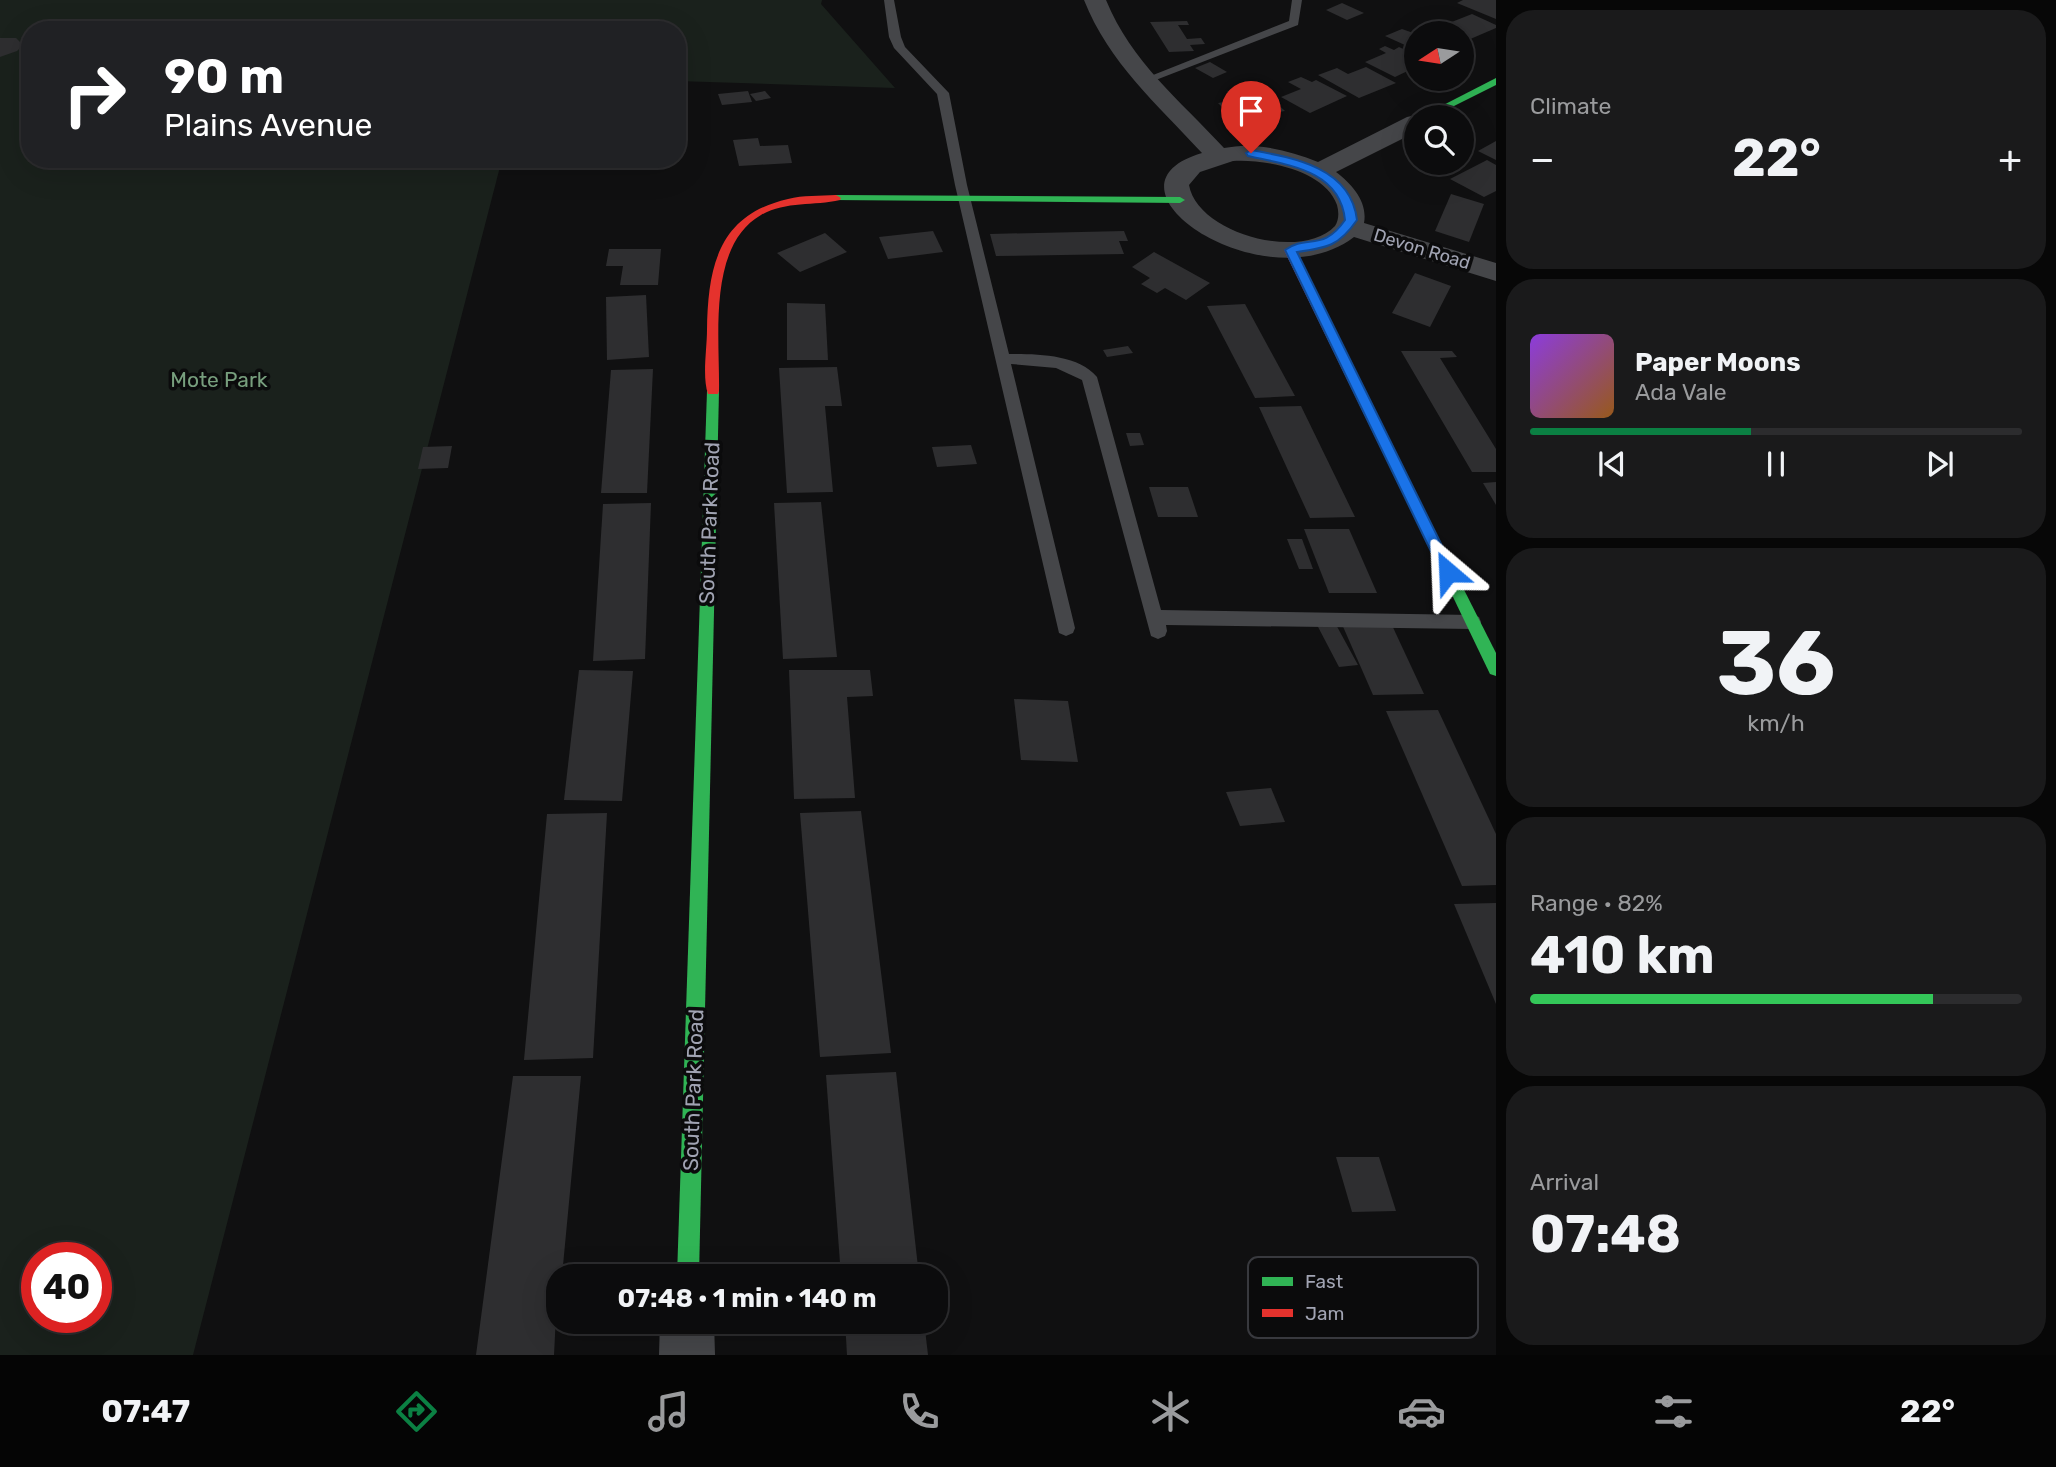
<!DOCTYPE html>
<html lang="en">
<head>
<meta charset="utf-8">
<style>
  :root { --surface:#0c0c0d; --page:#1a1a1b; --text:#f1f3f6; --muted:#9a9b9d; --line:#2c2c2e; --accent:#0b8043 }
  body { margin:0; font-family:Rubik,sans-serif; background:var(--page); color:var(--text); height:100vh; display:flex; flex-direction:column; font-size:26px; white-space:nowrap }
  * { box-sizing:border-box; margin:0 }
  p { font-size:23px; color:var(--muted) }
  .icon { flex:none; width:38px; height:38px; fill:none; stroke:currentColor; stroke-width:2; stroke-linecap:round; stroke-linejoin:round }
  .map { position:relative; flex:1; overflow:hidden }
  .panel { display:flex; flex-direction:column; gap:10px; padding:10px; background:#070707; width:560px }
  .panel>* { flex:none }
  .guide { position:absolute; left:21px; top:21px; width:665px; height:147px; border-radius:28px; box-shadow:0 7px 28px #0002,0 0 0 2px var(--line); background:#202124; color:#fff; overflow:hidden }
  .needle { width:46px; rotate:258deg }
  .fabs { position:absolute; left:1404px; top:21px; display:grid; gap:14px }
  .fabs a { display:grid; place-items:center; width:70px; height:70px; border-radius:50%; background:var(--surface); box-shadow:0 7px 28px #0002,0 0 0 2px var(--line); font-size:35px }
  .speed { position:absolute; left:21px; top:1242px; display:flex; gap:14px; font-size:35px; font-weight:700; text-align:center }
  .speed>* { display:grid; place-content:center; width:91px; height:91px; border-radius:50%; background:var(--surface); box-shadow:0 7px 28px #0002,0 0 0 2px var(--line); line-height:1 }
  .speed .limit { border:10px solid #d22; background:#fff; color:#111 }
  .pin { position:absolute; display:grid; place-items:center; width:60px; height:60px; color:#fff; margin:-72px -30px; border-radius:50% 50% 50% 0; rotate:-45deg; box-shadow:0 0 7px #0007 }
  .pin .icon { rotate:45deg }
  .me { position:absolute; width:77px; margin:-38px; rotate:334deg; stroke-linejoin:round; filter:drop-shadow(0 0 5px #0008) }
  .turn { display:flex; align-items:center; gap:24px; height:147px; padding:0 28px; font-size:32px }
  .turn .icon { width:91px; height:91px; stroke-width:2.5 }
  .turn b { display:block; font-size:49px; line-height:60px }
  .big { font-size:52px; font-weight:700; line-height:1.1 }
  .panel .tile { flex:1; display:flex; flex-direction:column; justify-content:center; gap:10px; min-width:0; padding:0 24px; border-radius:28px; background:var(--page) }
  .panel .dial { align-items:center; gap:0 }
  .dial b { font-size:91px; line-height:1 }
  .song { display:flex; align-items:center; gap:21px }
  .cover { width:84px; height:84px; border-radius:10px; background:linear-gradient(135deg,hsl(270 70% 55%),hsl(30 70% 35%)) }
  .played { height:7px; border-radius:4px; background:linear-gradient(90deg,var(--accent) 45%,var(--line) 45%) }
  .keys { display:flex; justify-content:space-around; direction:ltr }
  .heat { display:flex; justify-content:space-between; align-items:center; font-size:38px; direction:ltr }
  .charge { height:10px; border-radius:5px; background:linear-gradient(90deg,#34c759 82%,var(--line) 0) }
  .trip { position:absolute; left:546px; top:1264px; width:402px; height:70px; border-radius:28px; background:var(--surface); box-shadow:0 7px 28px #0002,0 0 0 2px var(--line); font-weight:700; line-height:70px; text-align:center }
  .menu { display:flex; height:112px; justify-content:space-around; align-items:center; background:#050505; color:var(--muted) }
  .menu .icon { width:49px; height:49px }
  .menu .on { color:var(--accent) }
  .menu b { font-size:32px; color:var(--text) }
  main { display:flex; flex:1; min-height:0 }
  .map>svg:first-child { display:block }
  .green { fill:#1a211c; fill-rule:evenodd }
  .building { fill:#2e2e30 }
  .lines { fill:none; stroke-linecap:round; stroke-linejoin:round }
  .lane { fill:#454649; fill-rule:evenodd }
  .street { fill:#454649; fill-rule:evenodd }
  .fast { fill:#30b455; fill-rule:evenodd }
  .jam { fill:#e5322d; fill-rule:evenodd }
  .route { fill:#1a73e8; stroke:#114b97; stroke-width:2 }
  .labels { text-anchor:middle; dominant-baseline:central; stroke-width:7; stroke-linejoin:round; paint-order:stroke }
  .far-street-label { font-size:18px; fill:#a1a4b3; stroke:#0b0b0c }
  .park-label { font-size:21px; fill:#779e7d; stroke:#0b0b0c }
  .street-label { font-size:21px; fill:#a1a4b3; stroke:#0b0b0c }
  .key { fill:#0b0b0c; stroke:#38393e; stroke-width:2 }
  .key-label { font-size:19px; fill:#a1a4b3 }
</style>
</head>
<body>
<main>
<div class="map">
<svg width="1496" height="1355" viewBox="0 0 1496 1355">
  <rect width="100%" height="100%" fill="#101011"/>
  <path class="green" d="M0 0H822L821 4 895 88 677 81V30H30V159H502L193 1355H0ZM37 1258H96V1318H37Z"/>
  <g class="building">
    <polygon points="1463,0 1496,0 1496,19 1457,3"/>
    <polygon points="1342,3 1364,13 1347,20 1326,10"/>
    <polygon points="1472,14 1496,25 1496,28 1468,40 1461,37 1461,33 1453,33 1439,27"/>
    <polygon points="1187,21 1189,25 1178,25 1187,39 1201,38 1205,44 1190,45 1194,51 1169,52 1150,22"/>
    <polygon points="1402,29 1416,34 1416,50 1385,36"/>
    <polygon points="0,38 16,38 23,45 17,51 0,57"/>
    <polygon points="1385,46 1394,50 1399,47 1416,55 1416,67 1395,77 1365,62 1386,53 1379,49"/>
    <polygon points="1210,62 1227,72 1213,78 1195,68"/>
    <polygon points="1366,67 1396,83 1359,98 1318,75 1337,68 1348,74"/>
    <polygon points="1301,77 1312,82 1316,80 1347,96 1310,113 1281,97 1301,89 1288,82"/>
    <polygon points="1241,89 1250,97 1268,95 1285,111 1234,119 1218,103 1236,100 1227,91"/>
    <polygon points="748,91 752,102 722,105 718,94"/>
    <polygon points="765,91 771,98 756,101 750,94"/>
    <polygon points="758,138 760,146 788,145 792,163 739,166 733,140"/>
    <polygon points="1496,141 1496,160 1478,151"/>
    <polygon points="1487,160 1496,165 1496,191 1484,197 1450,179"/>
    <polygon points="1451,194 1484,204 1469,242 1435,231"/>
    <polygon points="933,231 943,252 888,259 879,237"/>
    <polygon points="1124,231 1128,241 1119,241 1124,254 996,256 990,234"/>
    <polygon points="825,233 847,252 800,272 777,253"/>
    <polygon points="609,249 661,249 658,285 620,285 623,266 606,266"/>
    <polygon points="1154,252 1210,283 1186,300 1165,288 1157,293 1141,284 1150,278 1132,267"/>
    <polygon points="1415,273 1451,286 1430,327 1392,313"/>
    <polygon points="646,295 649,357 607,360 606,297"/>
    <polygon points="787,303 825,304 828,360 787,360"/>
    <polygon points="1245,304 1295,396 1255,398 1207,306"/>
    <polygon points="1128,346 1133,353 1107,357 1103,350"/>
    <polygon points="1401,351 1452,351 1457,357 1440,358 1496,449 1496,472 1472,472"/>
    <polygon points="837,367 842,406 825,406 833,492 787,493 779,368"/>
    <polygon points="653,369 647,493 601,493 611,370"/>
    <polygon points="1301,406 1355,517 1310,518 1259,407"/>
    <polygon points="1126,433 1140,433 1144,445 1130,446"/>
    <polygon points="971,445 977,464 937,467 932,447"/>
    <polygon points="452,446 448,468 418,469 423,447"/>
    <polygon points="1496,482 1496,505 1483,483"/>
    <polygon points="1149,487 1188,487 1198,517 1158,517"/>
    <polygon points="821,502 837,657 783,659 774,503"/>
    <polygon points="651,503 645,659 593,661 603,504"/>
    <polygon points="1304,529 1349,529 1377,593 1329,593"/>
    <polygon points="1287,539 1302,539 1313,569 1299,569"/>
    <polygon points="1334,621 1358,665 1339,667 1316,623"/>
    <polygon points="1390,621 1424,694 1373,695 1341,622"/>
    <polygon points="579,670 633,671 622,801 564,800"/>
    <polygon points="789,670 870,670 873,696 847,697 855,798 794,799"/>
    <polygon points="1014,699 1068,701 1078,762 1021,760"/>
    <polygon points="1438,710 1496,834 1496,885 1462,886 1386,711"/>
    <polygon points="1271,788 1285,822 1240,826 1226,792"/>
    <polygon points="861,811 891,1053 820,1057 800,813"/>
    <polygon points="607,813 593,1058 524,1060 547,814"/>
    <polygon points="1496,903 1496,1004 1454,904"/>
    <polygon points="896,1072 919,1276 841,1276 826,1075"/>
    <polygon points="513,1076 581,1076 562,1276 558,1276 554,1355 476,1355"/>
    <polygon points="1336,1157 1379,1157 1396,1211 1352,1212"/>
    <polygon points="845,1321 924,1321 928,1355 847,1355"/>
  </g>
  <g class="lines">
    <g class="lane">
      <path d="M884 0H894L901 37 905 47 949 93 967 185 1009 354C1036 354 1078 354 1097 377L1161 610 1472 615 1479 617 1481 622 1479 627 1472 629 1166 625 1167 631 1165 636 1158 639 1151 636 1082 380 1056 368 1011 364 1075 628 1073 633 1066 636 1059 633 955 185 937 94 894 48 889 37Z"/>
      <polygon points="1292,0 1302,0 1298,25 1148,83 1138,81 1289,21"/>
    </g>
    <g class="street">
      <path d="M1084 0H1106C1132 63 1179 99 1224 148 1256 142 1288 150 1318 162L1407 117 1416 115 1425 117H1416V132L1336 172C1352 184 1368 202 1364 223L1496 263V281L1354 237C1265 305 1086 187 1202 153 1157 104 1109 63 1084 0ZM1233 161C1265 159 1325 170 1337 205 1339 212 1339 220 1335 226 1301 262 1197 233 1189 185L1200 172Z"/>
      <polygon points="660,1321 714,1321 715,1355 659,1355"/>
    </g>
    <g class="fast">
      <polygon points="1496,78 1496,85 1432,117 1420,117"/>
      <polygon points="836,195 1180,197 1185,200 1180,203 832,200 831,198"/>
      <polygon points="713,387 719,391 699,1276 677,1276 707,391"/>
      <polygon points="1448,566 1453,568 1496,653 1496,676 1490,674 1441,572"/>
    </g>
    <g class="jam">
      <path d="M836 195 841 198 840 200C814 206 785 201 761 215 707 246 720 338 719 391L718 394H708C702 377 707 349 707 330 708 267 718 215 788 199 803 195 820 196 836 195Z"/>
      <polygon points="1290,247 1296,250 1455,572 1453,576 1443,576 1441,572 1284,250"/>
    </g>
  </g>
  <path class="route" d="M1251 150C1295 158 1351 168 1357 220 1339 246 1327 248 1297 252L1455 572 1453 576H1443L1441 572 1285 250C1307 234 1323 252 1345 220 1340 170 1288 165 1248 156L1246 153Z"/>
  <g class="labels">
    <g class="far-street-label">
      <text transform="translate(1422 249) rotate(17)">Devon Road</text>
    </g>
    <g class="park-label">
      <text x="219" y="379">Mote Park</text>
    </g>
    <g class="street-label">
      <text transform="translate(709 523) rotate(-88)">South Park Road</text>
      <text transform="translate(693 1090) rotate(-88)">South Park Road</text>
    </g>
  </g>
  <rect x="1248" y="1257" width="230" height="81" rx="10" class="key"/>
  <rect x="1262" y="1277" width="31" height="9" fill="#30b455"/>
  <rect x="1262" y="1309" width="31" height="8" fill="#e5322d"/>
  <g class="key-label">
    <text x="1305" y="1288">Fast</text>
    <text x="1305" y="1320">Jam</text>
  </g>
</svg>
<div class="fabs">
<a><svg class="needle" viewBox="-14 -14 28 28"><path d="M0-13l5 13h-10z" fill="#e53935"/><path d="M0 13l5-13h-10z" fill="#9a9b9d"/></svg></a>
<a><svg class="icon" aria-label="search" viewBox="0 0 24 24"><circle cx="10" cy="10" r="6"/><path d="M15 15l6 6"/></svg></a>
</div>
<div class="speed"><div class="limit">40</div></div>
<div class="pin" style="left:1251px;top:153px;background:#d93025"><svg class="icon" aria-label="arrive" viewBox="0 0 24 24"><path d="M6 21V4h12l-3 4 3 4H6"/></svg></div>
<svg class="me" style="left:1448px;top:572px" viewBox="-20 -20 40 40"><path d="M0-17L14 15 0 8-14 15z" fill="#1a73e8" stroke="#fff" stroke-width="4"/></svg>
<div class="trip">07:48 · 1 min · 140 m</div>
<div class="guide">
<div class="turn"><svg class="icon" aria-label="right" viewBox="0 0 24 24"><path d="M7 20v-9h11M14 6l5 5-5 5"/></svg><div><b>90 m</b>Plains Avenue</div></div>
</div>
</div>
<section class="panel">
<div class="tile"><p>Climate</p>
<div class="heat"><a>−</a><b class="big">22°</b><a>+</a></div>
</div>
<div class="tile">
<div class="song"><i class="cover"></i><div><b>Paper Moons</b><p>Ada Vale</p></div></div>
<div class="played"></div>
<div class="keys"><svg class="icon" aria-label="previous" viewBox="0 0 24 24"><path d="M18 5L8 12l10 7zM5 5v14"/></svg><svg class="icon" aria-label="pause" viewBox="0 0 24 24"><path d="M8 5v14M16 5v14"/></svg><svg class="icon" aria-label="next" viewBox="0 0 24 24"><path d="M6 5l10 7-10 7zM19 5v14"/></svg></div>
</div>
<div class="tile dial"><b>36</b><p>km/h</p></div>
<div class="tile"><p>Range · 82%</p><b class="big">410 km</b><div class="charge"></div></div>
<div class="tile"><p>Arrival</p><b class="big">07:48</b></div>
</section>
</main>
<nav class="menu">
<b>07:47</b>
<svg class="icon on" aria-label="directions" viewBox="0 0 24 24"><path d="M12 3l9 9-9 9-9-9zM9 14v-3h6M13 9l2 2-2 2"/></svg>
<svg class="icon" aria-label="music" viewBox="0 0 24 24"><path d="M9 18V5l10-2v13"/><circle cx="6" cy="18" r="3"/><circle cx="16" cy="16" r="3"/></svg>
<svg class="icon" aria-label="phone" viewBox="0 0 24 24"><path d="M5 4h4l2 5-3 2q2 4 5 5l2-3 5 2v4C11 20 4 13 5 4z"/></svg>
<svg class="icon" aria-label="climate" viewBox="0 0 24 24"><path d="M12 3v18M4 7l16 10M4 17L20 7"/></svg>
<svg class="icon" aria-label="car" viewBox="0 0 24 24"><path d="M5 17H2v-5l4-1 3-4h7l3 4 3 1v5h-3M9 17h6M6 11h13"/><circle cx="7" cy="17" r="2"/><circle cx="17" cy="17" r="2"/></svg>
<svg class="icon" aria-label="filters" viewBox="0 0 24 24"><path d="M4 7h16M4 17h16"/><circle cx="9" cy="7" r="2"/><circle cx="15" cy="17" r="2"/></svg>
<b>22°</b>
</nav>
</body>
</html>
